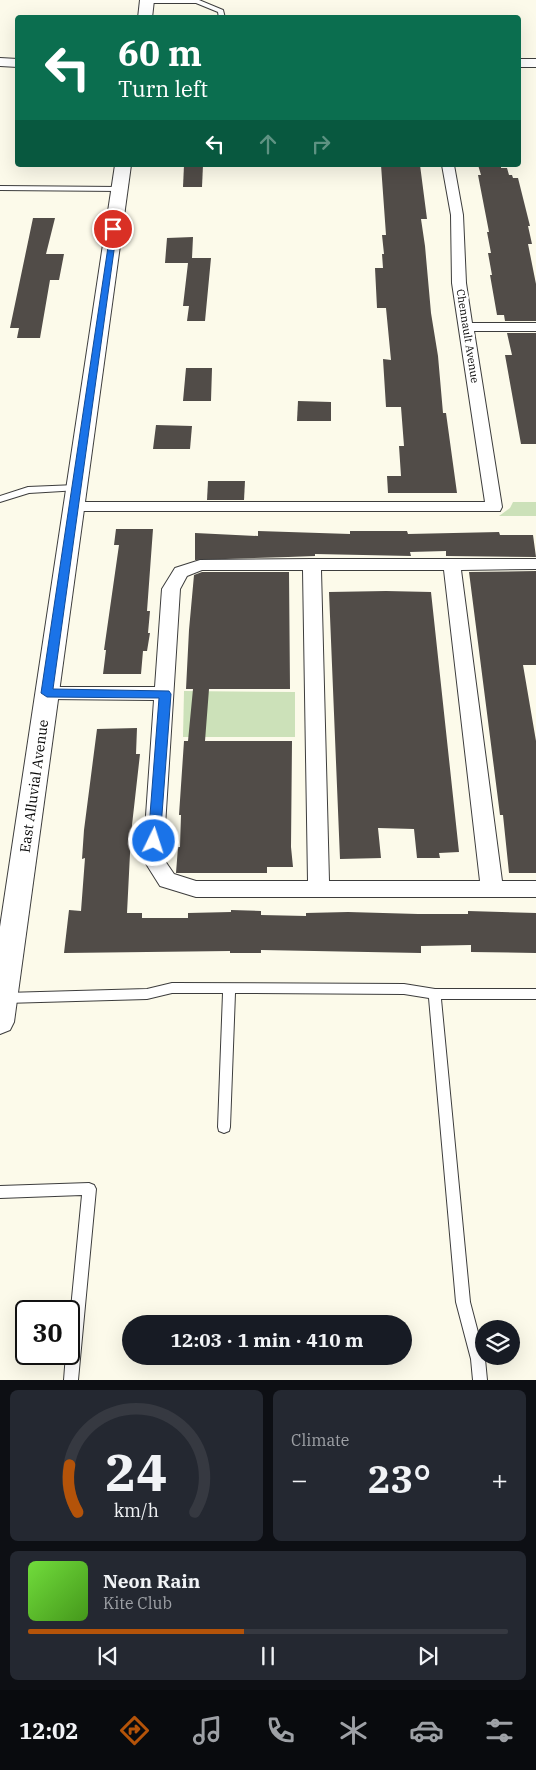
<!DOCTYPE html>
<html lang="en">
<head>
<meta charset="utf-8">
<style>
  :root { --surface:#171b24; --page:#242831; --text:#f1f3f6; --muted:#9ea1a6; --line:#363941; --accent:#b45309 }
  body { margin:0; font-family:"IBM Plex Serif",serif; background:var(--page); color:var(--text); height:100vh; display:flex; flex-direction:column; font-size:19px; white-space:nowrap }
  * { box-sizing:border-box; margin:0 }
  p { font-size:16px; color:var(--muted) }
  .icon { flex:none; width:28px; height:28px; fill:none; stroke:currentColor; stroke-width:2; stroke-linecap:round; stroke-linejoin:round }
  .map { position:relative; height:1380px; overflow:hidden }
  .side { display:flex; flex-direction:column; gap:10px; padding:10px; background:#0d0f14; flex:1 }
  .side>* { flex:none }
  .top-card { position:absolute; left:15px; top:15px; width:506px; height:152px; border-radius:5px; box-shadow:0 5px 20px #0002; background:#0b6e4f; color:#fff; overflow:hidden }
  .fabs { position:absolute; left:475px; top:1320px; display:grid; gap:10px }
  .fabs a { display:grid; place-items:center; width:45px; height:45px; border-radius:50%; background:var(--surface); box-shadow:0 5px 20px #0002; font-size:25px }
  .speed { position:absolute; left:15px; top:1300px; display:flex; gap:10px; font-size:25px; font-weight:700; text-align:center }
  .speed>* { display:grid; place-content:center; width:65px; height:65px; border-radius:50%; background:var(--surface); box-shadow:0 5px 20px #0002; line-height:1 }
  .speed .limit { border:2px solid #111; border-radius:8px; background:#fff; color:#111 }
  .pin { position:absolute; display:grid; place-items:center; width:42px; height:42px; color:#fff; margin:-21px; border:2px solid #fff; border-radius:50%; box-shadow:0 1px 5px #0007 }
  .me { position:absolute; width:55px; margin:-28px; rotate:4deg; stroke-linejoin:round; filter:drop-shadow(0 0 4px #0008) }
  .turn { display:flex; align-items:center; gap:18px; height:105px; padding:0 20px; font-size:22px }
  .turn .icon { width:65px; height:65px; stroke-width:2.5 }
  .turn b { display:block; font-size:35px; line-height:42px }
  .lanes { display:flex; align-items:center; height:48px; padding:0 20px; background:#0003; justify-content:center; gap:25px; direction:ltr }
  .lanes .off { opacity:.35 }
  .big { font-size:38px; font-weight:700; line-height:1.1 }
  .side .widget { flex:1; display:flex; flex-direction:column; justify-content:center; gap:8px; min-width:0; padding:0 18px; border-radius:8px; background:var(--page) }
  .side .dial { align-items:center; gap:0 }
  .dial svg { height:130px; overflow:visible; fill:none; stroke:var(--line); stroke-width:7; stroke-linecap:round; text-anchor:middle }
  .dial text { fill:var(--text); stroke:none }
  .song { display:flex; align-items:center; gap:15px }
  .cover { width:60px; height:60px; border-radius:8px; background:linear-gradient(135deg,hsl(100 70% 55%),hsl(100 70% 35%)) }
  .played { height:5px; border-radius:2px; background:linear-gradient(90deg,var(--accent) 45%,var(--line) 45%) }
  .keys { display:flex; justify-content:space-around; direction:ltr }
  .heat { display:flex; justify-content:space-between; align-items:center; font-size:28px; direction:ltr }
  .side .tiles { flex:1; display:grid; gap:10px; grid-template-columns:1fr 1fr }
  .widget:last-child { grid-column:span 2 }
  .trip { position:absolute; left:122px; top:1315px; width:290px; height:50px; border-radius:25px; background:var(--surface); box-shadow:0 5px 20px #0002; font-weight:700; line-height:50px; text-align:center }
  .dock { display:flex; height:80px; justify-content:space-around; align-items:center; background:#090b0e; color:var(--muted) }
  .dock .icon { width:35px; height:35px }
  .dock .on { color:var(--accent) }
  .dock b { font-size:22px; color:var(--text) }
  .map>svg:first-child { display:block }
  .green { fill:#cce1b9 }
  .building { fill:#514c48 }
  .lines { fill:none; stroke-linecap:round; stroke-linejoin:round }
  .service-casing { stroke:#3d3d3d; stroke-width:2 }
  .minor-casing { stroke:#3d3d3d; stroke-width:2 }
  .tertiary-casing { stroke:#3d3d3d; stroke-width:2 }
  .service { fill:#fff; fill-rule:evenodd }
  .minor { fill:#fff; fill-rule:evenodd }
  .tertiary { fill:#fff; fill-rule:evenodd }
  .route { fill:#1a73e8; stroke:#114b97 }
  .labels { text-anchor:middle; dominant-baseline:central; stroke-width:5; stroke-linejoin:round; paint-order:stroke }
  .far-street-label { font-size:11px; fill:#0a0a0a; stroke:#fff }
  .street-label { font-size:14px; fill:#0a0a0a; stroke:#fff }
</style>
</head>
<body>
<div class="map">
<svg width="536" height="1380" viewBox="0 0 536 1380">
  <rect width="100%" height="100%" fill="#fcfaea"/>
  <g class="green">
    <polygon points="513,502 536,502 536,516 499,516 510,508"/>
    <polygon points="184,691 295,692 295,737 183,737"/>
  </g>
  <g class="building">
    <polygon points="184,165 203,165 202,187 183,187"/>
    <polygon points="381,165 420,165 427,219 421,219 425,246 431,313 438,356 443,413 446,413 457,493 388,493 387,476 401,476 399,446 404,446 401,407 386,407 383,359 391,360 386,308 377,308 375,268 383,268 382,254 384,254 382,235 386,235"/>
    <polygon points="478,165 501,165 501,168 507,168 509,175 512,175 513,178 518,178 530,226 528,226 532,244 528,244 536,284 536,321 505,321 504,315 497,315 490,275 492,275 488,253 491,253 487,232 489,232 478,175 481,175"/>
    <polygon points="33,218 55,218 46,254 64,254 59,280 50,280 40,338 17,338 19,328 10,328"/>
    <polygon points="193,237 192,258 211,258 205,321 187,321 189,306 183,306 188,263 165,263 167,238"/>
    <polygon points="507,333 536,333 536,444 521,444 505,355 512,355"/>
    <polygon points="186,368 212,368 211,401 183,401"/>
    <polygon points="298,401 331,402 331,421 297,421"/>
    <polygon points="156,425 192,426 190,449 153,449"/>
    <polygon points="208,481 245,481 244,500 207,500"/>
    <polygon points="116,529 153,529 147,611 150,611 148,633 150,633 147,651 143,651 141,674 103,674 106,650 104,650 119,545 114,545"/>
    <polygon points="258,531 350,534 350,531 407,531 408,534 499,532 500,535 533,535 536,557 446,556 446,551 410,552 411,556 315,554 315,556 288,557 195,560 195,533 258,536"/>
    <polygon points="536,571 536,665 523,665 536,741 536,873 509,873 503,815 500,815 469,572"/>
    <polygon points="202,572 289,572 290,689 209,689 205,741 292,741 291,847 293,867 267,867 267,873 176,873 178,847 180,847 181,815 179,815 184,741 188,741 193,689 186,689 189,630 194,575"/>
    <polygon points="386,591 431,592 459,852 439,853 440,858 417,858 414,829 378,828 381,858 340,859 329,592"/>
    <polygon points="137,728 136,754 140,754 131,834 127,913 142,913 142,918 188,918 188,913 231,912 231,910 261,911 261,915 306,916 306,913 348,912 418,914 468,914 468,911 536,913 536,953 471,952 471,945 421,946 421,953 261,950 261,953 230,953 230,951 64,953 69,910 81,911 85,858 82,859 84,830 97,729"/>
  </g>
  <g class="lines">
    <g class="service-casing">
      <g id="service">
        <polygon points="147,0 199,0 223,10 225,18 219,18 218,12 196,3 145,3 144,2"/>
        <polygon points="0,186 119,187 122,189 119,191 0,190"/>
        <polygon points="76,485 80,488 79,490 29,493 0,502 0,496 28,487"/>
        <polygon points="172,983 404,984 435,989 536,989 536,999 441,999 470,1302 485,1359 487,1380 473,1380 471,1359 456,1302 429,998 404,994 235,993 230,1127 229,1131 224,1133 219,1131 218,1127 223,993 172,993 147,999 5,1003 0,1000 1,995 5,993 147,989"/>
        <polygon points="89,1183 94,1185 96,1189 78,1380 64,1380 66,1354 69,1354 69,1329 82,1195 0,1198 0,1186"/>
      </g>
    </g>
    <g class="minor-casing">
      <g id="minor">
        <polygon points="442,165 454,165 463,215 466,283 472,323 536,323 536,331 474,331 502,507 500,511 68,511 66,507 68,503 74,502 485,502 452,283 451,215"/>
        <path d="M312 559H536V569L461 570 502 881H536V897H196L160 886 143 859 154 700 47 699 40 698 38 693 40 688 47 687H155L162 589 175 568 200 560ZM202 570H303L308 881H196L174 874 163 858 180 589 187 576ZM321 570H444L480 881H329Z"/>
      </g>
    </g>
    <g class="tertiary-casing">
      <g id="tertiary">
        <polygon points="140,0 154,0 152,18 138,18"/>
        <polygon points="0,58 18,59 18,67 0,66"/>
        <rect x="519" y="59" width="17" height="8"/>
        <polygon points="115,165 131,165 14,1022 10,1030 0,1034 0,927"/>
      </g>
    </g>
    <use href="#service" class="service"/>
    <use href="#minor" class="minor"/>
    <use href="#tertiary" class="tertiary"/>
  </g>
  <polygon class="route" points="111,227 117,229 53,689 169,691 171,694 160,841 158,844 150,844 148,841 159,698 47,697 41,693"/>
  <g class="labels">
    <g class="far-street-label">
      <text transform="translate(468 336) rotate(81)">Chennault Avenue</text>
    </g>
    <g class="street-label">
      <text transform="translate(34 786) rotate(-82)">East Alluvial Avenue</text>
    </g>
  </g>
</svg>
<div class="fabs">
<a><svg class="icon" aria-label="layers" viewBox="0 0 24 24"><path d="M12 4l9 5-9 5-9-5zM3 14l9 5 9-5"/></svg></a>
</div>
<div class="speed"><div class="limit">30</div></div>
<div class="pin" style="left:113px;top:229px;background:#d93025"><svg class="icon" aria-label="arrive" viewBox="0 0 24 24"><path d="M6 21V4h12l-3 4 3 4H6"/></svg></div>
<svg class="me" style="left:154px;top:841px" viewBox="-20 -20 40 40"><circle r="17" fill="#1a73e8" stroke="#fff" stroke-width="3"/><path d="M0-11L8 9 0 5-8 9z" fill="#fff"/></svg>
<div class="trip">12:03 · 1 min · 410 m</div>
<div class="top-card">
<div class="turn"><svg class="icon" aria-label="left" viewBox="0 0 24 24"><path d="M17 20v-9H6M10 6l-5 5 5 5"/></svg><div><b>60 m</b>Turn left</div></div>
<div class="lanes"><svg class="icon" aria-label="left" viewBox="0 0 24 24"><path d="M17 20v-9H6M10 6l-5 5 5 5"/></svg><svg class="icon off" aria-label="ahead" viewBox="0 0 24 24"><path d="M12 20V5M6 11l6-6 6 6"/></svg><svg class="icon off" aria-label="right" viewBox="0 0 24 24"><path d="M7 20v-9h11M14 6l5 5-5 5"/></svg></div>
</div>
</div>
<section class="side">
<div class="tiles">
<div class="widget dial"><svg viewBox="0 0 100 80">
<path d="M14 69A42 42 0 1 1 86 69"/>
<path d="M14 69A42 42 0 0 1 9 40" stroke="#b45309"/>
<text x="50" y="56" font-size="32" font-weight="700">24</text>
<text x="50" y="72" font-size="11">km/h</text>
</svg></div>
<div class="widget"><p>Climate</p>
<div class="heat"><a>−</a><b class="big">23°</b><a>+</a></div>
</div>
<div class="widget">
<div class="song"><i class="cover"></i><div><b>Neon Rain</b><p>Kite Club</p></div></div>
<div class="played"></div>
<div class="keys"><svg class="icon" aria-label="previous" viewBox="0 0 24 24"><path d="M18 5L8 12l10 7zM5 5v14"/></svg><svg class="icon" aria-label="pause" viewBox="0 0 24 24"><path d="M8 5v14M16 5v14"/></svg><svg class="icon" aria-label="next" viewBox="0 0 24 24"><path d="M6 5l10 7-10 7zM19 5v14"/></svg></div>
</div>
</div>
</section>
<nav class="dock">
<b>12:02</b>
<svg class="icon on" aria-label="directions" viewBox="0 0 24 24"><path d="M12 3l9 9-9 9-9-9zM9 14v-3h6M13 9l2 2-2 2"/></svg>
<svg class="icon" aria-label="music" viewBox="0 0 24 24"><path d="M9 18V5l10-2v13"/><circle cx="6" cy="18" r="3"/><circle cx="16" cy="16" r="3"/></svg>
<svg class="icon" aria-label="phone" viewBox="0 0 24 24"><path d="M5 4h4l2 5-3 2q2 4 5 5l2-3 5 2v4C11 20 4 13 5 4z"/></svg>
<svg class="icon" aria-label="climate" viewBox="0 0 24 24"><path d="M12 3v18M4 7l16 10M4 17L20 7"/></svg>
<svg class="icon" aria-label="car" viewBox="0 0 24 24"><path d="M5 17H2v-5l4-1 3-4h7l3 4 3 1v5h-3M9 17h6M6 11h13"/><circle cx="7" cy="17" r="2"/><circle cx="17" cy="17" r="2"/></svg>
<svg class="icon" aria-label="filters" viewBox="0 0 24 24"><path d="M4 7h16M4 17h16"/><circle cx="9" cy="7" r="2"/><circle cx="15" cy="17" r="2"/></svg>
</nav>
</body>
</html>
